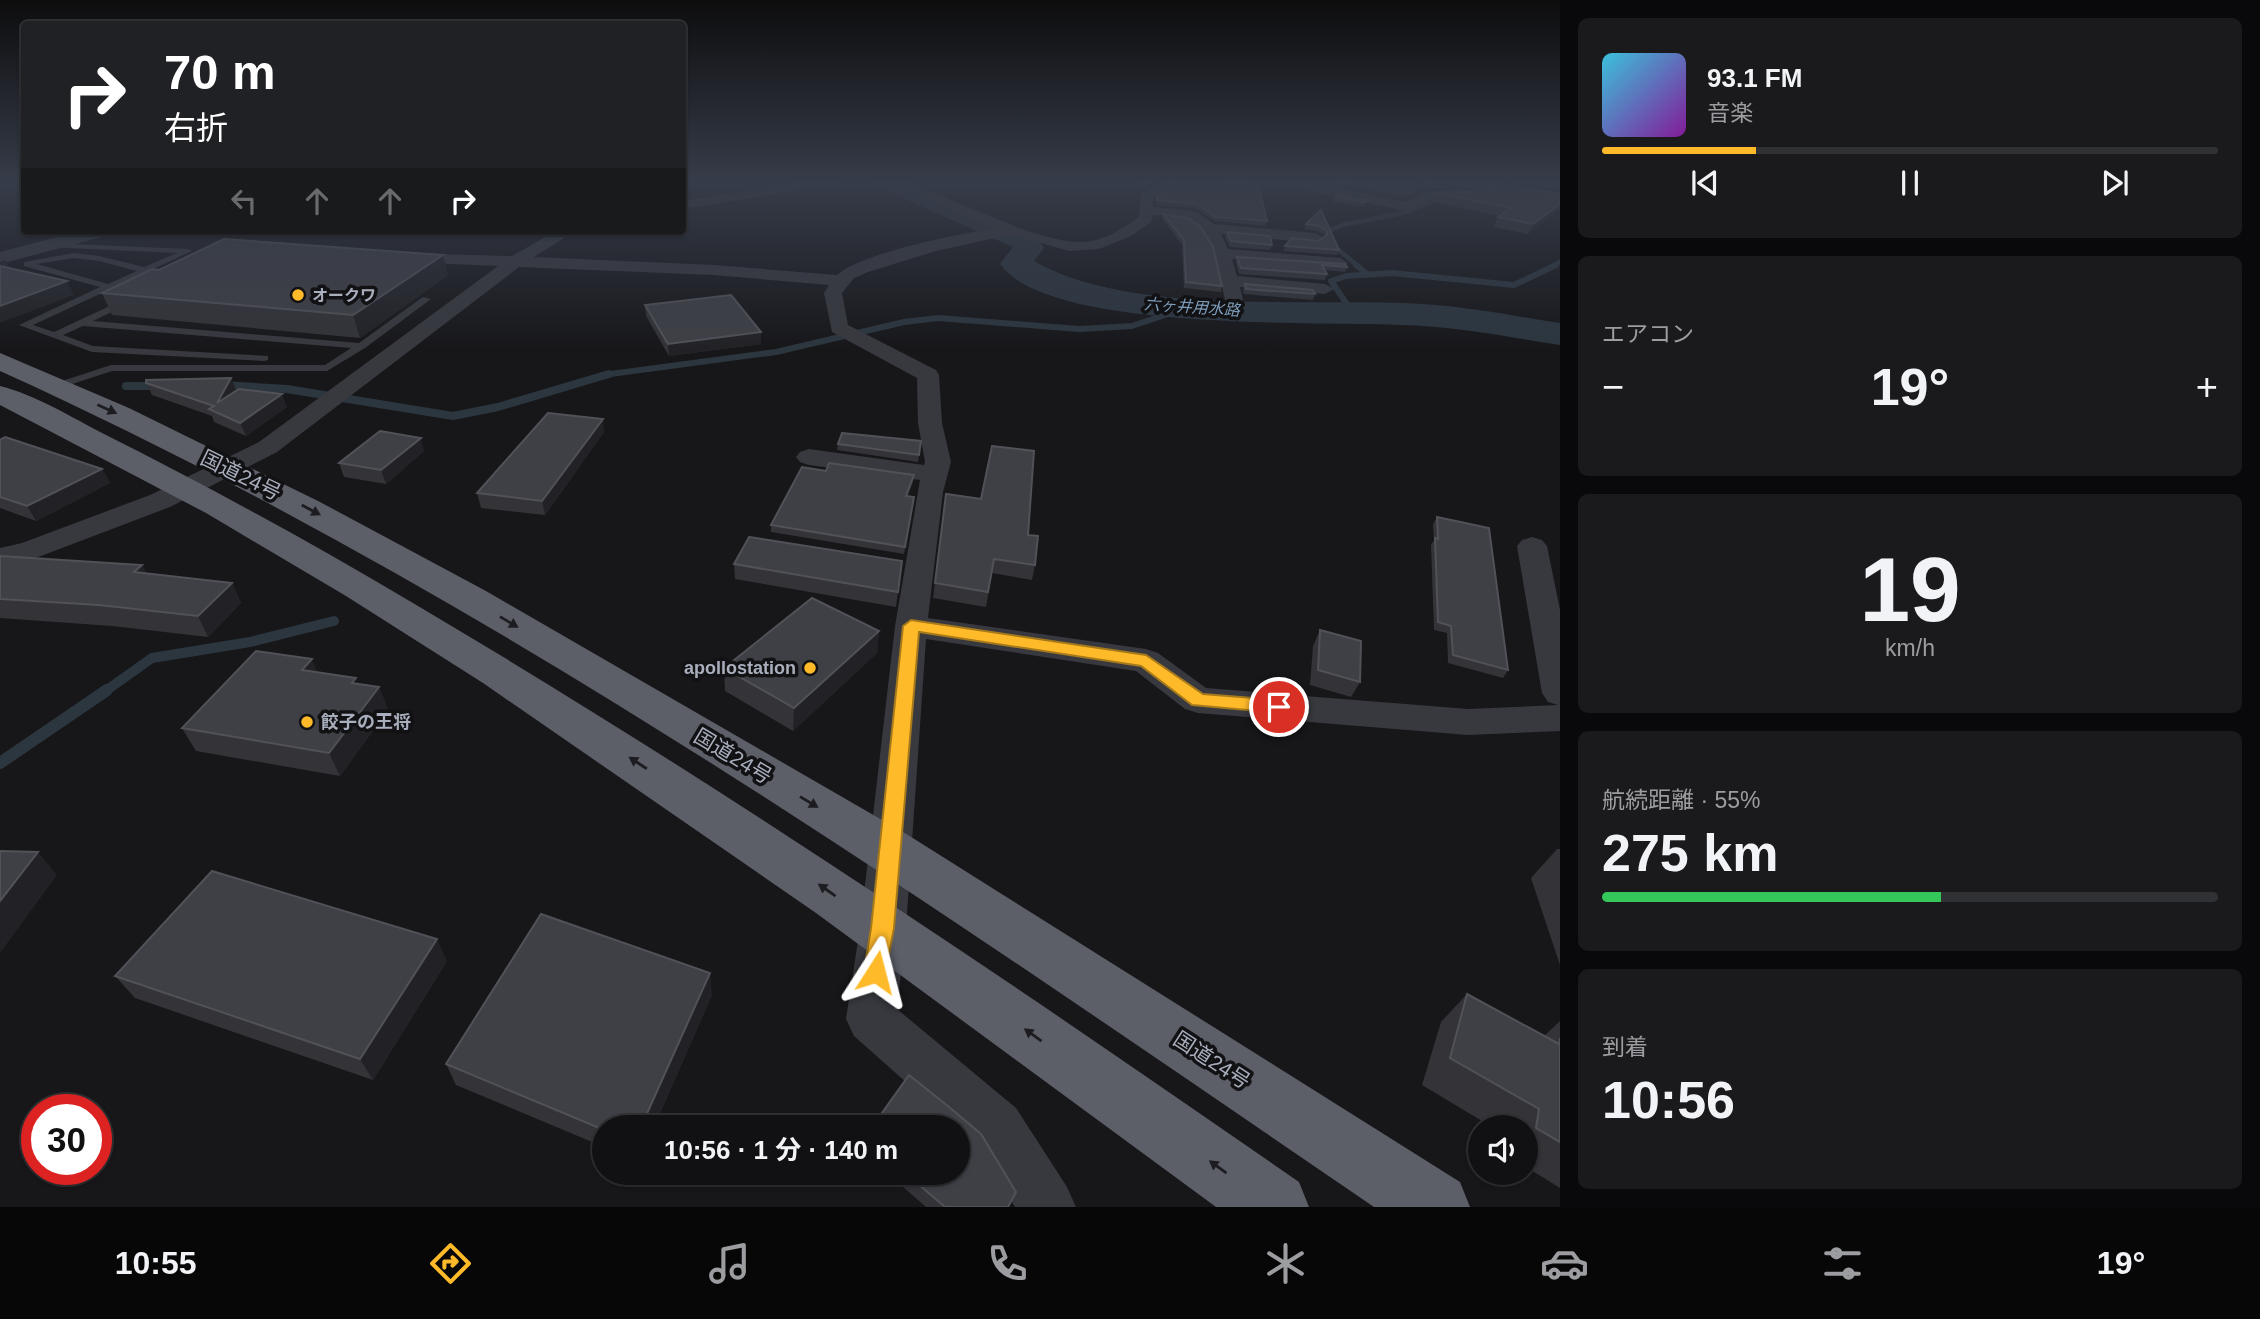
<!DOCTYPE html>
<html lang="ja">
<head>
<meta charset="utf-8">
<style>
  :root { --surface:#111114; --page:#1a1a1d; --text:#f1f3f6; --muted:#9c9da0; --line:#303134; --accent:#ffba2a }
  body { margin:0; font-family:Arial,"Noto Sans JP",sans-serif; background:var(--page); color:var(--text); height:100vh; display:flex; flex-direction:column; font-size:26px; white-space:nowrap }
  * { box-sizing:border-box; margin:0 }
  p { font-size:23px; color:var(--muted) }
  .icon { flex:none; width:38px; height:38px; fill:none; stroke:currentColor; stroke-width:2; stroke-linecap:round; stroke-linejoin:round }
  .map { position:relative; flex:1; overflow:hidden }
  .drawer { display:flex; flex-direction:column; gap:18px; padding:18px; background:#09090b; width:700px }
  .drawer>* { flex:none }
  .guide { position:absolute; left:21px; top:21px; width:665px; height:214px; border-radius:7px; box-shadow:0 2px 5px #0004,0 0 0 2px var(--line); background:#202124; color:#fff; overflow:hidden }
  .fabs { position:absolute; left:1468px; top:1115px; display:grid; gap:14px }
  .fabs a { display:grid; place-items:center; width:70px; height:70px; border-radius:50%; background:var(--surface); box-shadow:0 2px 5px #0004,0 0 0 2px var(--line); font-size:35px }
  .speed { position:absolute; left:21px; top:1094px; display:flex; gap:14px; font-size:35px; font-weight:700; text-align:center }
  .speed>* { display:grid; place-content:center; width:91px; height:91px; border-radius:50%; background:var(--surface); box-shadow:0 2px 5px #0004,0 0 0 2px var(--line); line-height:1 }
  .speed .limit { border:10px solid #d22; background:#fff; color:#111 }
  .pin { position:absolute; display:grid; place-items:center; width:60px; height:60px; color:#fff; margin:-30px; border:4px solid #fff; border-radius:50%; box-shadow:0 2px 7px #0007 }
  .me { position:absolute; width:77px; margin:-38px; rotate:9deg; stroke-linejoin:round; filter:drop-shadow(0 0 5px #0008) }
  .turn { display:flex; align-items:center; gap:24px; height:147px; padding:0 28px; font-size:32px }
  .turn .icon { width:91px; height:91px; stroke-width:2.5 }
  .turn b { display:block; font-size:49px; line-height:60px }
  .lanes { display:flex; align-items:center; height:66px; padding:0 28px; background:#0003; justify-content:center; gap:35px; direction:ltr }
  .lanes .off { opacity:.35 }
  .big { font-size:52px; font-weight:700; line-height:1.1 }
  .drawer .widget { flex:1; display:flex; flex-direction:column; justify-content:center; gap:10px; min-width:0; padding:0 24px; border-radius:10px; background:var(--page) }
  .drawer .dial { align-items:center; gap:0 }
  .dial b { font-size:91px; line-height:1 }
  .song { display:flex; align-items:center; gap:21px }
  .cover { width:84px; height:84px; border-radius:10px; background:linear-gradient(135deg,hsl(190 70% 55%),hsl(290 70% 35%)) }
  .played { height:7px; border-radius:4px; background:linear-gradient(90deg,var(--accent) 25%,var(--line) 25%) }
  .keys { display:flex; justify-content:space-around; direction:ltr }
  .heat { display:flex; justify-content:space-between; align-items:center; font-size:38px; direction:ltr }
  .charge { height:10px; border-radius:5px; background:linear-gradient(90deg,#34c759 55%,var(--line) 0) }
  .trip { position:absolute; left:592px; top:1115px; width:378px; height:70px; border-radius:35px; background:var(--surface); box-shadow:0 2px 5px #0004,0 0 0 2px var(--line); font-weight:700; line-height:70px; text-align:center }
  .dock { display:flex; height:112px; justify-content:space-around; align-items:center; background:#070708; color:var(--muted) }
  .dock .icon { width:49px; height:49px }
  .dock .selected { color:var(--accent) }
  .dock b { font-size:32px; color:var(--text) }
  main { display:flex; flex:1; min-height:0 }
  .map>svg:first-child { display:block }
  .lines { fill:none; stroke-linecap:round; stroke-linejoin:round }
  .stream-far4 { stroke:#2c363f; stroke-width:4.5 }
  .stream-far3 { stroke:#2c363f; stroke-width:6 }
  .stream-far2 { stroke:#2c363f; stroke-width:8 }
  .stream-far1 { stroke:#2c363f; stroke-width:10 }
  .stream { stroke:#2c363f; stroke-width:12 }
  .river { fill:#2c363f; fill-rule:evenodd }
  .service { fill:#38393f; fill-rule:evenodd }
  .minor { fill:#38393f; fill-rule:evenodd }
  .tertiary { fill:#38393f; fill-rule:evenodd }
  .secondary { fill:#46484f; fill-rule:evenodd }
  .trunk { fill:#5c5e68; fill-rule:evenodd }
  .wall { fill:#333338 }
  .shaded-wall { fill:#222226 }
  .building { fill:#3f4046; stroke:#505258; stroke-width:2 }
  .oneway { fill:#1d1d21 }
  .route { fill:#ffba2a; stroke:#a6791b; stroke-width:2 }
  .poi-dot { fill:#ffba2a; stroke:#121215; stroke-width:2.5 }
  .labels { text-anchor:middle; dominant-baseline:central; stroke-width:7; stroke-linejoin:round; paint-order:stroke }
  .far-poi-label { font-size:16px; font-weight:bold; fill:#a8aebb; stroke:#121215; text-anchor:start }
  .far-water-label { font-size:16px; font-style:italic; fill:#7d9cb9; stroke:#121215 }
  .poi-label { font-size:18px; font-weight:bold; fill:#a8aebb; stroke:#121215; text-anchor:end }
  .near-street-label { font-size:21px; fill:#a8aebb; stroke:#121215 }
</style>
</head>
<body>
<main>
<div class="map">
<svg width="1560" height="1207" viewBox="0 0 1560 1207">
  <rect width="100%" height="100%" fill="#17171a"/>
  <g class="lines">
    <g class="stream-far4">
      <polyline points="1358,266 1329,242 1327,232 1342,225 1403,213 1444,197"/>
      <polyline points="1552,266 1560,262"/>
    </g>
    <g class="stream-far3">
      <polyline points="1356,265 1366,273"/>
      <polyline points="1353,313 1331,281 1346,276 1392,273 1514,285 1556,265"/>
      <polyline points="603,375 776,352 904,322 938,318 1079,329 1132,326 1171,313 1166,308"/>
    </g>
    <g class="stream-far2">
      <polyline points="222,385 287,389 453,416 498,407 609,374"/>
      <polyline points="126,386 158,386"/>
    </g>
    <polyline class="stream-far1" points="104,692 152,658 250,642 334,621"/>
    <polyline class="stream" points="0,763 107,690"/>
    <path class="river" d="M869 180H903L1036 235 1044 248 1034 261C1130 317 1312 297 1423 304 1469 307 1515 316 1560 323V345C1515 338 1469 329 1423 326 1338 320 1049 335 1000 264L1013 247 873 185Z"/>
    <path class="service" d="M49 243 188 249 192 251 33 325 54 332 127 298 130 299V303L93 321 359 343 423 297 431 299 365 348 327 371H112L57 389 53 388V384L111 365H325L351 348 83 326 63 335 93 346 268 356V360L264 361 92 352 19 325 100 287 24 266V262L74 253 99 256 144 267 177 253 46 247ZM74 258 99 261 137 271 108 284 37 264Z"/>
    <g class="minor">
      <polygon points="813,180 844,180 837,184 682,209 682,201"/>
      <path d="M883 180H901C945 197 1036 242 1080 242 1102 242 1121 230 1139 217L1141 194 1164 180H1180L1153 199V207L1195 211 1214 224 1316 233 1324 238 1316 243 1221 234 1228 249 1340 258 1348 263 1340 268 1232 259 1237 276 1325 284 1334 289 1325 294 1240 287 1243 300 1234 306 1225 300C1214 250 1215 215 1153 215L1151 222 1131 236 1099 249 1069 251 1017 236 999 237 936 251 868 272 854 278 842 293 848 325 936 370 939 375 942 423 951 462 943 492 928 618 1146 649 1158 653 1206 688 1468 709 1558 705 1548 702 1542 693 1517 546 1522 540 1532 537 1542 540 1547 546 1560 610V731L1468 735 1198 713 1185 709 1136 671 926 639 906 928 897 1009 1016 1108 1067 1187 1076 1207H1015L978 1146 854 1036 846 1019 860 928 895 626 920 480 809 465 800 462 796 457 800 452 809 449 924 465 925 462 918 423 917 378 832 332 824 293 829 285 714 275 519 267 277 452 170 507 41 556 0 566V548L22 543 150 495 259 442 498 266 403 262 397 261V253L512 256 556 231H575L534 257 714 265 837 275C860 253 960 234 995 228Z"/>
      <polygon points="1217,180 1304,180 1404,202 1430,191 1479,189 1486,193 1479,197 1433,199 1406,211 1299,189 1224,184"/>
    </g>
    <polygon class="tertiary" points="80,231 111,231 109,235 0,264 0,252"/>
    <polygon class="secondary" points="1444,180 1483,180 1560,192 1560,202 1452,185"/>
    <g class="trunk">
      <path d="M0 353 129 408 320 502 486 591 908 835 1460 1182 1470 1207H1374C931 905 490 593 0 371Z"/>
      <path d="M0 386C36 395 71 417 104 434 180 472 254 512 327 553 662 745 982 962 1299 1182L1309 1207H1216L816 913 483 683 346 596 206 513 0 405Z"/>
    </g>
  </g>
  <g class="wall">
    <polygon points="1178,180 1267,221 1265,226 1215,221 1195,208 1156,205 1157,196"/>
    <polygon points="1305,180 1413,180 1413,195 1408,197"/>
    <polygon points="1425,180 1455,180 1452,188 1430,188 1419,193"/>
    <polygon points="1498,180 1560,180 1560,190"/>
    <polygon points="1437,193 1560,195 1560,209 1528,234 1493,227 1498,217 1500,216 1433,202"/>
    <polygon points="1335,197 1367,201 1364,207 1333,202"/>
    <polygon points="1321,210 1339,250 1337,255 1283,251 1285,246 1318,241 1325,236 1317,231 1305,229 1306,224"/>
    <polygon points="1163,214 1222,286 1221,292 1184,288 1182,245 1162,218"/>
    <polygon points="1227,232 1272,245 1270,250 1230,247 1225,237"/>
    <polygon points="1237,257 1347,267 1345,272 1325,270 1327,274 1325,280 1239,274 1236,262"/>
    <polygon points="448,275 360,338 112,315 102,293"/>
    <polygon points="1245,284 1315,294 1313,300 1244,294 1243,290"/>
    <polygon points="645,305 761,332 761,344 669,356 646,316"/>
    <polygon points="231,378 236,390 235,392 287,407 246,436 214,422 212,416 152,395 146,383"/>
    <polygon points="604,432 545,515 481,508 477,493"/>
    <polygon points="0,440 102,469 110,483 36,521 0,508"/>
    <polygon points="921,441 918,462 837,450 838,444"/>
    <polygon points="424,451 386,484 344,477 339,463"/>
    <polygon points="913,482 908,496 913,504 904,554 771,532 771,525"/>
    <polygon points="946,494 1028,535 1035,565 1032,580 992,573 986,607 933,598"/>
    <polygon points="1437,517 1508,670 1503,678 1448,663 1447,633 1434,630 1431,545 1434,540 1433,524"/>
    <polygon points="0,556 142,565 147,574 232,583 241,603 208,637 112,626 0,618"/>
    <polygon points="902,561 896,607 735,579 734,564"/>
    <polygon points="1320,630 1360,682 1351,697 1310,685 1313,646"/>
    <polygon points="879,631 877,653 793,731 725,691 724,668"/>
    <polygon points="317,672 359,684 379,687 388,710 340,776 196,751 182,728"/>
    <polygon points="1557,849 1560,849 1560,965 1531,878"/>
    <polygon points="447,961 373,1080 135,998 115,976"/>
    <polygon points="1467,994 1544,1036 1560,1021 1560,1188 1526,1167 1526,1127 1492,1127 1422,1085 1441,1022"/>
    <polygon points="712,995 654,1127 604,1127 604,1147 456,1085 446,1064"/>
    <polygon points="886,1172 957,1172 1009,1207 926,1207"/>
  </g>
  <g class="shaded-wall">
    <polygon points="1153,180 1160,180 1140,191 1142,187"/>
    <polygon points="1434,180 1430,188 1419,193 1423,184"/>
    <polygon points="1560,204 1560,209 1528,234 1533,224"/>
    <polygon points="443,255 448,275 360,338 353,315"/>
    <polygon points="6,260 13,274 0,276 0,262"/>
    <polygon points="67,281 74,295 0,323 0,306"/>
    <polygon points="761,332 761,344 669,356 668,344"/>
    <polygon points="231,378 236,390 223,416 217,403"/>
    <polygon points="282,394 287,407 246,436 240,423"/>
    <polygon points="603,419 604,432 545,515 542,501"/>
    <polygon points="421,438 424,451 386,484 381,470"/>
    <polygon points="102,469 110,483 36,521 27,506"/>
    <polygon points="914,475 913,482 906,503 906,496"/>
    <polygon points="142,565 153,585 134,572"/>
    <polygon points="232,583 241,603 208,637 198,616"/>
    <polygon points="879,631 877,653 793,731 794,708"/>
    <polygon points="312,659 321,682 302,670"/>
    <polygon points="379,687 388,710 340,776 329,753"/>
    <polygon points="38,852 57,875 0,953 0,901"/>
    <polygon points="437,939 447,961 373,1080 360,1059"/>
    <polygon points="710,973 712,995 654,1127 641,1127"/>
  </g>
  <g class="building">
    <polygon points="1142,180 1153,180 1142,187"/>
    <polygon points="1178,180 1222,180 1225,182 1258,184 1267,221 1216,217 1197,204 1157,200 1157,196"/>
    <polygon points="1333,180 1413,180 1415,191 1410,193"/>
    <polygon points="1425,180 1433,180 1423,184"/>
    <polygon points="1506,187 1560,195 1560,204 1533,224 1498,217 1512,208 1437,193 1493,191"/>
    <polygon points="1337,195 1367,201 1366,202 1335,197"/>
    <polygon points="1321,210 1339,250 1285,246 1292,238 1318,241 1327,235 1327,231 1319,226 1306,224"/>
    <polygon points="1163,214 1189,219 1200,226 1213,247 1222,286 1186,282 1184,240"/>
    <polygon points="1227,232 1270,236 1272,245 1231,241"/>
    <polygon points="224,239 443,255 353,315 102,293 152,269 159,270"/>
    <polygon points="1237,257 1345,264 1347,267 1322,265 1327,274 1241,268"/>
    <polygon points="0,266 67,281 0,306"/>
    <polygon points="1245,284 1313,290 1315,294 1246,289"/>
    <polygon points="731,295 761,332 668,344 645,305"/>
    <polygon points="231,378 217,403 239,389 282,394 240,423 209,409 214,406 146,383 146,380"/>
    <polygon points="548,413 603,419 542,501 477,493"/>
    <polygon points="380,431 421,438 381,470 339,463"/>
    <polygon points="842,433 921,441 919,455 838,444"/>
    <polygon points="5,437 102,469 27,506 0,497 0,440"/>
    <polygon points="992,446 1034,451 1028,535 1038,536 1035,565 994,559 988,592 935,583 946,494 981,499"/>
    <polygon points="829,463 914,475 906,496 914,497 905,547 771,525 802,467 826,471"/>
    <polygon points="1437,517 1489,528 1508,670 1453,655 1451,626 1438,622 1435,538 1438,539"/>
    <polygon points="749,537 902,561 898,592 734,564"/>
    <polygon points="0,556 142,565 134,572 232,583 198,616 99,605 0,599"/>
    <polygon points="812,598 879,631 794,708 724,668"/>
    <polygon points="1320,630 1361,641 1360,682 1318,670"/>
    <polygon points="256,651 312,659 302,670 356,678 352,683 379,687 329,753 182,728"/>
    <polygon points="0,851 38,852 0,901"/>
    <polygon points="212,871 437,939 360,1059 115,976"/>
    <polygon points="541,914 710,973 641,1127 604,1127 604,1130 446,1064"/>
    <polygon points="1467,994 1559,1044 1560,1038 1560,1142 1536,1128 1539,1109 1450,1058"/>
    <polygon points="909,1075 949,1107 981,1134 1016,1192 1008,1207 945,1207 904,1172 957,1172 957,1127 872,1127"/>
  </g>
  <defs><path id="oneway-solid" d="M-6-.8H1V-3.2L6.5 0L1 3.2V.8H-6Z" transform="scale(1.75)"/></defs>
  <g class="oneway">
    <use href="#oneway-solid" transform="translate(107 409) rotate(24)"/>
    <use href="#oneway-solid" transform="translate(311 510) rotate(28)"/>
    <use href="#oneway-solid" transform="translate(509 622) rotate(31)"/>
    <use href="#oneway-solid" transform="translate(638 763) rotate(-147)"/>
    <use href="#oneway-solid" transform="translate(809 802) rotate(31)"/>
    <use href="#oneway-solid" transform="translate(827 890) rotate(-145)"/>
    <use href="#oneway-solid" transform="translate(1033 1035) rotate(-144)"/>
    <use href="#oneway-solid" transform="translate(1218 1167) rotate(-144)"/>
  </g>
  <linearGradient id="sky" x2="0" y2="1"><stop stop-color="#0d0d0e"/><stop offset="0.52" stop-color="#363c49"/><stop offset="1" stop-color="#363c49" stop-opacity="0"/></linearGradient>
  <rect width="1560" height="349" fill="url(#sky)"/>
  <polygon class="route" points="911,620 1146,655 1203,694 1279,700 1288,707 1279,713 1192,705 1141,666 919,632 894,928 884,980 876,983 867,980 864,972 871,928 903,626"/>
  <g class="poi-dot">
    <circle cx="298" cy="295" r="7"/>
    <circle cx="810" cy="668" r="7"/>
    <circle cx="307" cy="722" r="7"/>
  </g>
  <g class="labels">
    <g class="far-poi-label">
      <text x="312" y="295">オークワ</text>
    </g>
    <g class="far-water-label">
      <text transform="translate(1192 307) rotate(4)">六ヶ井用水路</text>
    </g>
    <g class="poi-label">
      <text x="796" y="668">apollostation</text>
      <text x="321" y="722" text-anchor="start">餃子の王将</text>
    </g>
    <g class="near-street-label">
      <text transform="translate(241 475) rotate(26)">国道24号</text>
      <text transform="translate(733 756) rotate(31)">国道24号</text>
      <text transform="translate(1212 1060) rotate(33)">国道24号</text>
    </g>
  </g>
</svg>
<div class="fabs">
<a><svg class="icon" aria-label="sound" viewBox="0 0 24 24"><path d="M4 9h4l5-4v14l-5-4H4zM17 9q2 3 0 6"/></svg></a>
</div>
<div class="speed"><div class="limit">30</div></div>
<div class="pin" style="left:1279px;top:707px;background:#d93025"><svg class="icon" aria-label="arrive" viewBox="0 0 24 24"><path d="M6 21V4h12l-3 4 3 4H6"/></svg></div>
<svg class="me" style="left:876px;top:972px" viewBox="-20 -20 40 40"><path d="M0-17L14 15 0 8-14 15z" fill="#ffba2a" stroke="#fff" stroke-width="4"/></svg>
<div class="trip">10:56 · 1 分 · 140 m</div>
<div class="guide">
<div class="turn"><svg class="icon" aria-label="right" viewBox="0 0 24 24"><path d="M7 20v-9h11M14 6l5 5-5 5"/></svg><div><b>70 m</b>右折</div></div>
<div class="lanes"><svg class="icon off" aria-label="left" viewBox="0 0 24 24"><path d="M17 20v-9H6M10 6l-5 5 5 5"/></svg><svg class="icon off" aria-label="ahead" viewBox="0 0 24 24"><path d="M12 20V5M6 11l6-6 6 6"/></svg><svg class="icon off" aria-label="ahead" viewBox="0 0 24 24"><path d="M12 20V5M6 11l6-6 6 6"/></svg><svg class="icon" aria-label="right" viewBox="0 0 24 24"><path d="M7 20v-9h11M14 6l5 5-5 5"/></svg></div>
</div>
</div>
<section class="drawer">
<div class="widget">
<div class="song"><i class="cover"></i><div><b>93.1 FM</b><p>音楽</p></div></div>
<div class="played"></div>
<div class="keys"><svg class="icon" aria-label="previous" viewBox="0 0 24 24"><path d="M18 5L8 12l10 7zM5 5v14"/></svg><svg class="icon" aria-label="pause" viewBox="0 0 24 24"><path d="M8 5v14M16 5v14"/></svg><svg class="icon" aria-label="next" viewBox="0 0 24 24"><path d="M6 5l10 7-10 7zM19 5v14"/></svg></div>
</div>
<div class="widget"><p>エアコン</p>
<div class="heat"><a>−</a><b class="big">19°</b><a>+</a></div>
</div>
<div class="widget dial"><b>19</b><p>km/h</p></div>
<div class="widget"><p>航続距離 · 55%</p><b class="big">275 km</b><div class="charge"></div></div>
<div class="widget"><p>到着</p><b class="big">10:56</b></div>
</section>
</main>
<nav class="dock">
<b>10:55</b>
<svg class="icon selected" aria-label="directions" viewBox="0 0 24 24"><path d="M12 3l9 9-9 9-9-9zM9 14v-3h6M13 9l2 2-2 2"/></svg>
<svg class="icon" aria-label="music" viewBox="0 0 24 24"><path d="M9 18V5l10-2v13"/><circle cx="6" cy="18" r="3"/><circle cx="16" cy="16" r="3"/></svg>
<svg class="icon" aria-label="phone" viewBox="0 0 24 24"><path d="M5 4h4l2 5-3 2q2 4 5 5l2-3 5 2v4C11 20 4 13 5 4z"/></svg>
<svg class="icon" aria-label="climate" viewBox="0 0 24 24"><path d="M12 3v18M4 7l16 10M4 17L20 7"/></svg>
<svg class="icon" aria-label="car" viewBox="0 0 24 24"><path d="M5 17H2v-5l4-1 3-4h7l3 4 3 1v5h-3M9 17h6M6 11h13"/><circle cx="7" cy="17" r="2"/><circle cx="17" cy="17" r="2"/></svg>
<svg class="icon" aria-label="filters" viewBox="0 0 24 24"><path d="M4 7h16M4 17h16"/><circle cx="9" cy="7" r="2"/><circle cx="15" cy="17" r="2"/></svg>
<b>19°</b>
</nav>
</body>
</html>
